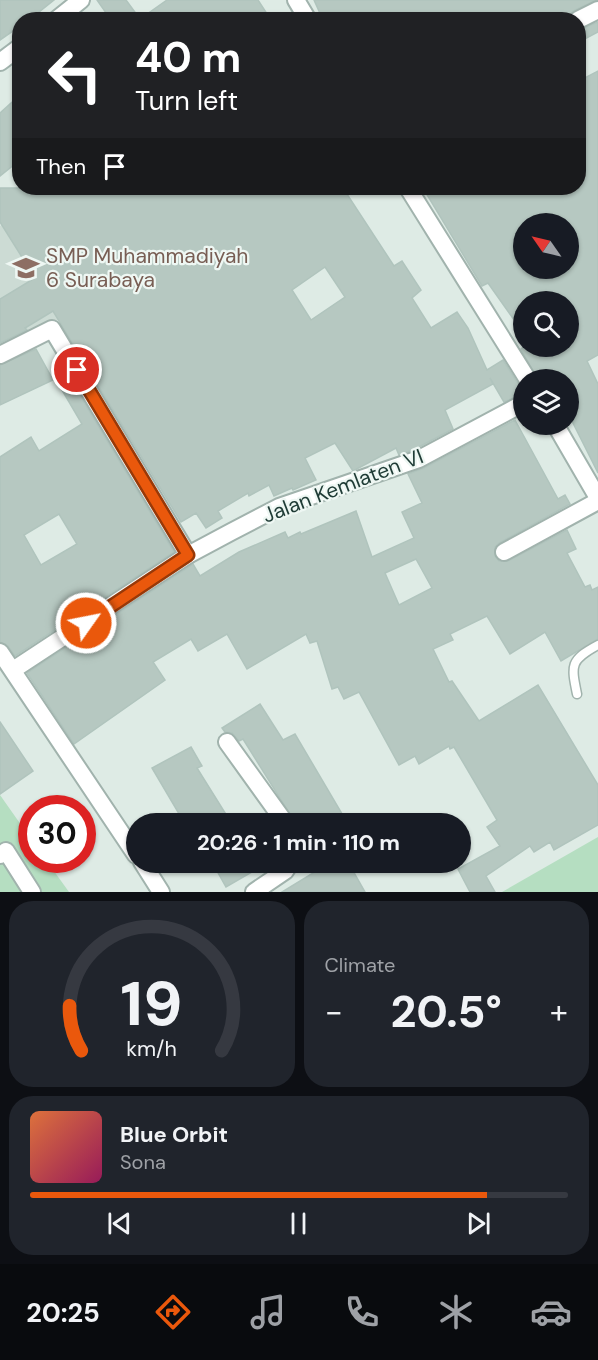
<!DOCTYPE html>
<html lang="en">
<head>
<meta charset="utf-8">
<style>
  :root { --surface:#171b24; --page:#20242c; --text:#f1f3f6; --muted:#9ea1a6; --line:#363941; --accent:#ea580c }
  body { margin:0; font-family:"DM Sans",sans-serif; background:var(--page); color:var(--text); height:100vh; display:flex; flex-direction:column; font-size:22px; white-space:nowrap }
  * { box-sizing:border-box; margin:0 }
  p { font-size:20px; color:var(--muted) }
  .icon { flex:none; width:33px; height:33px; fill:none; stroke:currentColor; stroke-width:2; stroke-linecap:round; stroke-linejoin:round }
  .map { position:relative; height:892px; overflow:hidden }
  .panel { display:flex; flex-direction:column; gap:9px; padding:9px; background:#0d0f14; flex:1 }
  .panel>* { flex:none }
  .top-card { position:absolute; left:12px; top:12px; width:574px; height:183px; border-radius:24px; box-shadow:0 2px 4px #0004; background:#202124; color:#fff; overflow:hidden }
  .needle { width:39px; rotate:304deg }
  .buttons { position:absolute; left:513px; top:213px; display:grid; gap:12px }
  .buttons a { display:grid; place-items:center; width:66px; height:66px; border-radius:50%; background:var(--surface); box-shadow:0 2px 4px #0004; font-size:30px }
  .speed { position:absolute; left:18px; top:795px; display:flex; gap:12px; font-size:30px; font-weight:700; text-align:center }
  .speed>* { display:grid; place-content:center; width:78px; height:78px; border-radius:50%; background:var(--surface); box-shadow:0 2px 4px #0004; line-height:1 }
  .speed .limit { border:9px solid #d22; background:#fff; color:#111 }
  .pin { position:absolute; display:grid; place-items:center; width:51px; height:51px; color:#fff; margin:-26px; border:3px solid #fff; border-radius:50%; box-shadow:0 2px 6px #0007 }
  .me { position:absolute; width:66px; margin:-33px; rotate:57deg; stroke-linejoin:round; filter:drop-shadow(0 0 4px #0008) }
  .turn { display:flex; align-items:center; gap:21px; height:126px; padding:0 24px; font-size:27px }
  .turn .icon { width:78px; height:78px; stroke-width:2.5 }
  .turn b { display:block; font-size:42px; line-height:51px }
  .then { display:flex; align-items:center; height:57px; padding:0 24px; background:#0003; gap:12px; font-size:22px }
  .big { font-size:45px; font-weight:700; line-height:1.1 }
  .panel .tile { flex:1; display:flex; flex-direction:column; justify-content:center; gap:9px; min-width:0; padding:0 21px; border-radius:24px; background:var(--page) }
  .panel .dial { align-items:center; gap:0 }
  .dial svg { height:156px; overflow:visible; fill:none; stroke:var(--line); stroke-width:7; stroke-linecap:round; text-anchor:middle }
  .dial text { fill:var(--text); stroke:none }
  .song { display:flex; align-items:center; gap:18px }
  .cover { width:72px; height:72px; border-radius:9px; background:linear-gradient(135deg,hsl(20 70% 55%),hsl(330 70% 35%)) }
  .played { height:6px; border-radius:3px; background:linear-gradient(90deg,var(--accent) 85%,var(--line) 85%) }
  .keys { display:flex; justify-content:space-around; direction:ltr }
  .heat { display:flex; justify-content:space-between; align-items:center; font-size:33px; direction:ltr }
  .panel .tiles { flex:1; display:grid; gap:9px; grid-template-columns:1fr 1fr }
  .tile:last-child { grid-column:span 2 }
  .trip { position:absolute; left:126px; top:813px; width:345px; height:60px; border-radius:30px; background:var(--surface); box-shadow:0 2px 4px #0004; font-weight:700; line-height:60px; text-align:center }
  .tab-bar { display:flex; height:96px; justify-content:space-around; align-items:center; background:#090b0e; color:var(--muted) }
  .tab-bar .icon { width:42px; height:42px }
  .tab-bar .on { color:var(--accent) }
  .tab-bar b { font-size:27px; color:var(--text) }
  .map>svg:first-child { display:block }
  .built { fill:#ccdbd4 }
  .green { fill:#b5dec1 }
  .building { fill:#b6c8c1; stroke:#b0c4bd; stroke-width:1.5; fill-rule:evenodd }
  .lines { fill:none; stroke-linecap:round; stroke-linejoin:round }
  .lane-casing { stroke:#a1b3ad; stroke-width:11 }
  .street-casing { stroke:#a1b3ad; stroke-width:20 }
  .lane { stroke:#fff; stroke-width:8 }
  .street { stroke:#fff; stroke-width:16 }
  .route-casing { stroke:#983908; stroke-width:15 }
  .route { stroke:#ea580c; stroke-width:10 }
  .labels { text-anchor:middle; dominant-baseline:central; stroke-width:4.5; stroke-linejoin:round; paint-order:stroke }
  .education-label { font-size:21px; fill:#785e54; stroke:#eef7f3; text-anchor:start }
  .street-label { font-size:21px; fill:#1e3b35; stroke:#eef7f3 }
</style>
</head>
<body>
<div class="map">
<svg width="598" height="892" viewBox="0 0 598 892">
  <rect width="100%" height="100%" fill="#deebe5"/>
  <polygon class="built" points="19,214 78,309 0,353 0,226"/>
  <g class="green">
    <polygon points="0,795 31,839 32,860 46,860 69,892 0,892"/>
    <polygon points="598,837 598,892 502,892"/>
  </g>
  <g class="building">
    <polygon points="0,0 54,0 29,20 20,20 20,26 0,40"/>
    <polygon points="97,0 126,0 140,19 167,0 258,0 271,20 111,20"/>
    <polygon points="314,0 596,0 573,11 568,20 323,20"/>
    <polygon points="598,22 598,32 579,42 579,30"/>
    <path d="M598 71V355L587 361 598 384V473L568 413V380H538L521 349 525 346H568V302H524V334L488 283 482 286 423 188H579V81ZM524 224H568V268H524Z"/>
    <polygon points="20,95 20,160 0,176 0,113"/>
    <path d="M0 188H343L394 266 402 261 421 290 412 298 431 328 457 312 468 328 487 370 503 360 524 393 504 402 490 378 493 384 445 410 453 429 415 449 399 455 396 448 353 471 335 443 305 458 316 480 293 490 292 488 274 496 269 485 249 496 248 493 218 511 222 518 206 528 196 513 181 522 53 311 25 328 27 330 0 343V299L35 278 0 222ZM325 267 345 297 311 320 292 290Z"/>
    <polygon points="36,349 53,380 0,405 0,365"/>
    <path d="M73 384 174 552 15 656 8 646 0 642V457L31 437 39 451 82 424 62 390ZM59 514 77 544 41 565 24 535Z"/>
    <path d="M515 420 558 499 565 495 570 504 499 543 495 547V556L499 561H508L567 530 576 549 567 553 585 587 590 585 592 590 598 587V639L561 661 545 632 510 654 487 616 450 634 453 640 433 649 449 682 452 681 479 721 538 685 598 785V825L554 850 550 842 534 852 530 846 486 876 495 892H470L458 869 500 846 487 827 497 820 454 747 450 749 449 746 419 764 415 756 399 765 359 692 344 699 338 687 332 689 317 641 310 643 306 634 247 669 227 634 198 651 191 639 153 662 165 680 74 744 27 673 193 564 200 576 239 552 285 532 288 538 300 532 301 534 356 511 372 557 414 538 402 512 422 503 408 474 424 468ZM416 559 432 588 399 605 385 573Z"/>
    <polygon points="260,704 283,740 295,734 348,824 296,824 243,739 239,741 232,733 225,732 222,728"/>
    <polygon points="0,722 33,771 0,794"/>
    <polygon points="191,747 202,766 197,768 232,824 185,824 152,768"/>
    <polygon points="212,862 269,862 226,887"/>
    <polygon points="331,862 348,862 365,892 282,892"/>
  </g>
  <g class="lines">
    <g class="lane-casing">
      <path id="lane" d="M577 694C571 665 570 660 598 645"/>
    </g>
    <g class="street-casing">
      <g id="street">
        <polyline points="296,0 308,20"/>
        <polyline points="56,20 81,0"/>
        <polyline points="578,20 598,10"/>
        <polyline points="0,62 20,47"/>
        <polyline points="408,188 528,380"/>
        <polyline points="0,355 52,329 188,555"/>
        <polyline points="555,424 598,498"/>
        <polyline points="504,552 598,501"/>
        <polyline points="0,652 136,855"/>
        <polyline points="13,670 188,555 231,532 279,507 419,459 524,403"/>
        <polyline points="227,742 286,824"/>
        <polyline points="0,855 6,851 32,892"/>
        <polyline points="142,862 161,892"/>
        <polyline points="254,892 285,871 291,862"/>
      </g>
    </g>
    <use href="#lane" class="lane"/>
    <use href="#street" class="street"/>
  </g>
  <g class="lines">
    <g class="route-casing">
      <polyline id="route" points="77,370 188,555 86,623"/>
    </g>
    <use href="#route" class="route"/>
  </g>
  <defs>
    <g id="school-bare" transform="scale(2.07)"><path d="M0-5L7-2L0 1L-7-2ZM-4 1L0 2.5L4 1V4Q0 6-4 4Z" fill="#8d6e63" stroke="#eef7f3" stroke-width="2.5" paint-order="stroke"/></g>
  </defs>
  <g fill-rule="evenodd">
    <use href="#school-bare" x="26" y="268"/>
  </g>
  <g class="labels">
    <g class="education-label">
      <text x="46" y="256">SMP Muhammadiyah<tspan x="46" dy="24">6 Surabaya</tspan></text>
    </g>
    <g class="street-label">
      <text transform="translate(343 486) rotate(-21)">Jalan Kemlaten VI</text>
    </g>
  </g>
</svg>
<div class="buttons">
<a><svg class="needle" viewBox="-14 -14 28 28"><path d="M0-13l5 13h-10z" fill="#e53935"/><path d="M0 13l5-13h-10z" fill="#9ea1a6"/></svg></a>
<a><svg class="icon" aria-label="search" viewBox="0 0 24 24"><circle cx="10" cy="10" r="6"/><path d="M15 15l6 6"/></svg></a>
<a><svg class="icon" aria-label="layers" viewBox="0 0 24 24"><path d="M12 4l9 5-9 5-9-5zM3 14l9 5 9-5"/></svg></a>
</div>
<div class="speed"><div class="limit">30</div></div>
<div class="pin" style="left:77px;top:370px;background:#d93025"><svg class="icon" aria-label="arrive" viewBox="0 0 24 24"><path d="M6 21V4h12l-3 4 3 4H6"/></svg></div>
<svg class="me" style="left:86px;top:623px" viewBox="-20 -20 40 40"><circle r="17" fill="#ea580c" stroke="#fff" stroke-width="3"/><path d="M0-11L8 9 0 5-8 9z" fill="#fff"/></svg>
<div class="trip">20:26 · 1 min · 110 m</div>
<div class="top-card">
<div class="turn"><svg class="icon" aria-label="left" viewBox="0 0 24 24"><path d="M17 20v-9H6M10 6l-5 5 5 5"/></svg><div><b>40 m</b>Turn left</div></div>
<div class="then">Then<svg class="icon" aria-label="arrive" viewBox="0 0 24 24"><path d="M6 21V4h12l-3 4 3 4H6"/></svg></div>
</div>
</div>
<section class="panel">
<div class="tiles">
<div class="tile dial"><svg viewBox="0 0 100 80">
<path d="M14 69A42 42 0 1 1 86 69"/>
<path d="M14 69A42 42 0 0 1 8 46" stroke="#ea580c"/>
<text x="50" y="56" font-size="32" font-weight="700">19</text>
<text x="50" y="72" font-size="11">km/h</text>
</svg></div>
<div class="tile"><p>Climate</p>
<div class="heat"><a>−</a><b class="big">20.5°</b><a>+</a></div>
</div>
<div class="tile">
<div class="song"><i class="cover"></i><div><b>Blue Orbit</b><p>Sona</p></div></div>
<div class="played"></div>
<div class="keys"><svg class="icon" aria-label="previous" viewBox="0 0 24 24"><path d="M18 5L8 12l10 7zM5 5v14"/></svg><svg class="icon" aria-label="pause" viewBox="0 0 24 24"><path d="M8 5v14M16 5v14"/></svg><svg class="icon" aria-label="next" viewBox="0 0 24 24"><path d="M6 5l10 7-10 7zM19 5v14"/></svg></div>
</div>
</div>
</section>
<nav class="tab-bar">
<b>20:25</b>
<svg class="icon on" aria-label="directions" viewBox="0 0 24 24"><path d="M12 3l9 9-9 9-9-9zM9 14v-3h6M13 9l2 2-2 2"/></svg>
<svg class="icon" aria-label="music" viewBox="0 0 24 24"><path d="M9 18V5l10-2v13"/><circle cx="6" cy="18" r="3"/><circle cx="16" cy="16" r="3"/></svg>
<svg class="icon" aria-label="phone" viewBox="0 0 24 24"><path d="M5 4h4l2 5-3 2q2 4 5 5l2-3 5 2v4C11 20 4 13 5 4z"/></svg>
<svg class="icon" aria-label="climate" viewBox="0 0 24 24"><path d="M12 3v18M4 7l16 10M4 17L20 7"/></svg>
<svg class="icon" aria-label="car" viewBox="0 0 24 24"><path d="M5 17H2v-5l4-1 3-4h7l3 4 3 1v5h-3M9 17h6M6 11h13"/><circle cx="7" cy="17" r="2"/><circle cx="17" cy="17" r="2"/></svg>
</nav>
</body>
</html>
